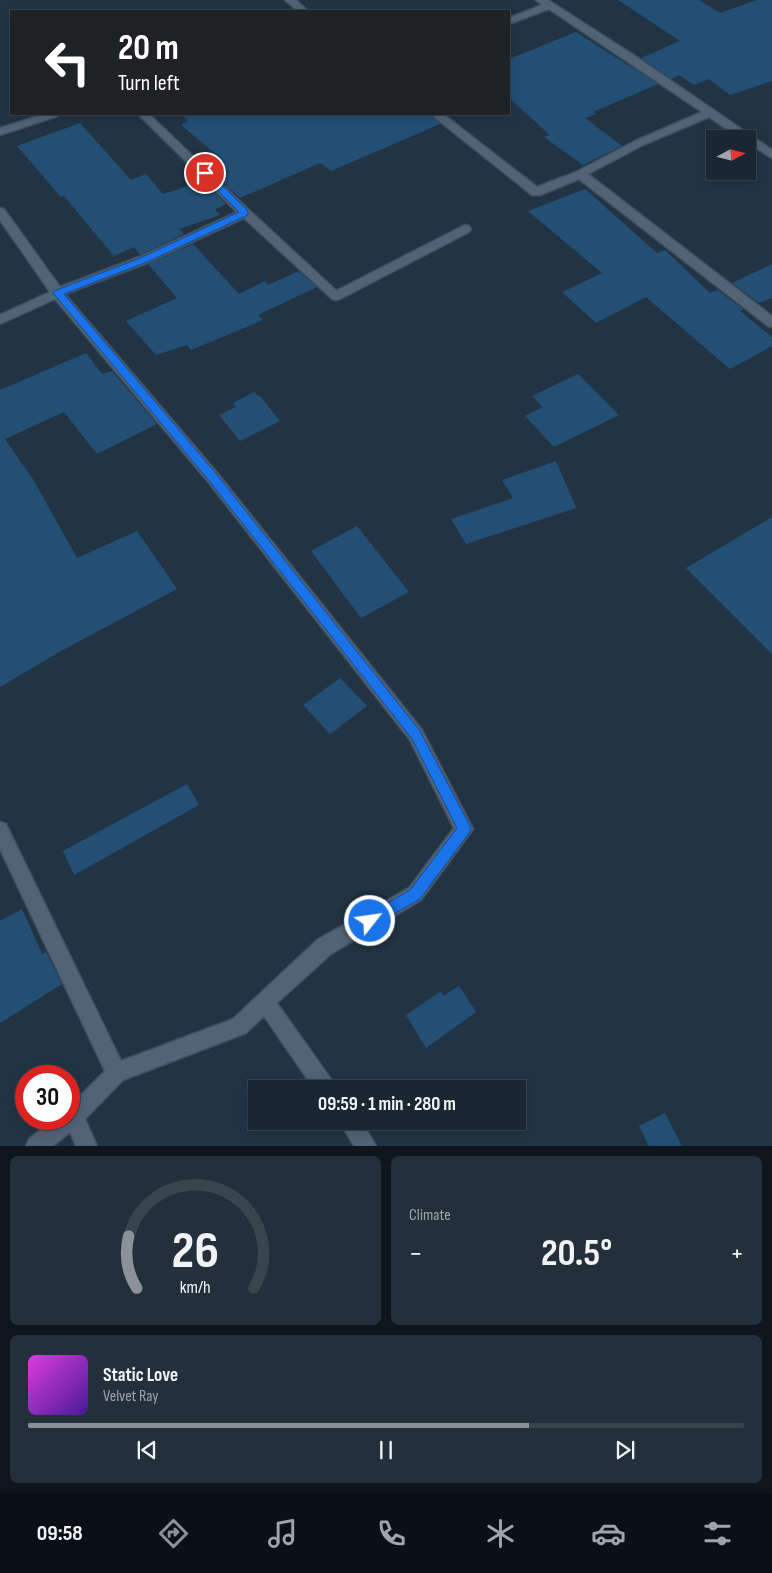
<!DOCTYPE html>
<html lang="en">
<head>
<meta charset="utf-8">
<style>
  :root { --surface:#1a2733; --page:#232f3b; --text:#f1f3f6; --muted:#9fa5ac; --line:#38444e; --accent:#8c9099 }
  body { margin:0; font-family:"Sofia Sans Condensed",sans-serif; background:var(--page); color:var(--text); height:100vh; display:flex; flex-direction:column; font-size:19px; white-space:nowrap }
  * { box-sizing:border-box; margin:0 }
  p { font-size:16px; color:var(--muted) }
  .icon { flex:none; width:28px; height:28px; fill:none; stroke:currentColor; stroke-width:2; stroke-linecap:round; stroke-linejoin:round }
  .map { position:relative; height:1146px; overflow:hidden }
  .side { display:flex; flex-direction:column; gap:10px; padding:10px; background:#0e151c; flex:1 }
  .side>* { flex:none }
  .guide { position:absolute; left:10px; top:10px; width:500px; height:105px; border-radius:0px; box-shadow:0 2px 12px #0003,0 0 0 1px var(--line); background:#202124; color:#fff; overflow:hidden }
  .needle { width:32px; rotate:83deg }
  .fabs { position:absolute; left:706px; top:130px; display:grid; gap:10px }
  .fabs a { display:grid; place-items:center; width:50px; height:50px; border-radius:0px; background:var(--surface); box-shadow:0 2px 12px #0003,0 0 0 1px var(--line); font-size:25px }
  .speed { position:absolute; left:15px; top:1065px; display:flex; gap:10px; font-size:25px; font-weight:700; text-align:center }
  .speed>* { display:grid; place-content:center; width:65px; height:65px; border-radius:50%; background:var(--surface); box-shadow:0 2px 12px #0003,0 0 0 1px var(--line); line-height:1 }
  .speed .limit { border:8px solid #d22; background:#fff; color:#111 }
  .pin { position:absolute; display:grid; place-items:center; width:42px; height:42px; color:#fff; margin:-21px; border:2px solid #fff; border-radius:50%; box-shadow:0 1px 5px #0007 }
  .me { position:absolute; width:55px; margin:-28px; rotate:60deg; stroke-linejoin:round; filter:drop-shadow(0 0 4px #0008) }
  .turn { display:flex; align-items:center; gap:18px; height:105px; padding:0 25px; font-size:22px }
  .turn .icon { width:65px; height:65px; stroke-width:2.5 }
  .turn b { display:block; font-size:35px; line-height:42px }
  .big { font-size:38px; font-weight:700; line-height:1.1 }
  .side .tile { flex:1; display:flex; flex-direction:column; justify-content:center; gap:8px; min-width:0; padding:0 18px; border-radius:8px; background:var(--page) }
  .side .dial { align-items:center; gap:0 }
  .dial svg { height:130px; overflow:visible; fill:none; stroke:var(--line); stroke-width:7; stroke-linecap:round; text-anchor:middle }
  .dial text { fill:var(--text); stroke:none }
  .song { display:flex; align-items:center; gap:15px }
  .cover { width:60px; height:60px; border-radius:8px; background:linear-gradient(135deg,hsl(300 70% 55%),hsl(260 70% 35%)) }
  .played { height:5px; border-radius:2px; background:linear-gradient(90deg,var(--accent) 70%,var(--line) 70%) }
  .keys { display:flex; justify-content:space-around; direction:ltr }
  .heat { display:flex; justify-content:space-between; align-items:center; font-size:28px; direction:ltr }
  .side .tiles { flex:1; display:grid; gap:10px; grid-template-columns:1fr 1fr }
  .tile:last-child { grid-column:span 2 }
  .trip { position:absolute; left:248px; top:1080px; width:278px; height:50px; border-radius:0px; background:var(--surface); box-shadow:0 2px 12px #0003,0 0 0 1px var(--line); font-weight:700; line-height:50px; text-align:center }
  .tab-bar { display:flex; height:80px; justify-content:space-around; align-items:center; background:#0a1014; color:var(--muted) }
  .tab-bar .icon { width:35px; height:35px }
  .tab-bar .active { color:var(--accent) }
  .tab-bar b { font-size:22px; color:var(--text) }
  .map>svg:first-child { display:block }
  .building { fill:#234f75 }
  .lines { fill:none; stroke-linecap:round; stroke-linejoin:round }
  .lane-casing { stroke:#3f4f5d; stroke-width:3 }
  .street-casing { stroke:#3f4f5d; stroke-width:3 }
  .lane { fill:#516477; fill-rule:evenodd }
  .street { fill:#516477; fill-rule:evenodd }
  .route { fill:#1a73e8; stroke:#114b97 }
</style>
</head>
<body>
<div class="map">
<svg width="772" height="1146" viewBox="0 0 772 1146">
  <rect width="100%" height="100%" fill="#223444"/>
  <g class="building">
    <polygon points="618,0 699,0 720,13 757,0 772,0 772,81 730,95 709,79 694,85 679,75 671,79 641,58 680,41"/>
    <polygon points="576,32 658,84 593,112 596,114 585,118 622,146 583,165 544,137 550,135 509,98 509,59"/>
    <polygon points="181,114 430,114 440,124 331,171 320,163 240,198 216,176 229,172 214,157 218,156 181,125 188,121"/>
    <polygon points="80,123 131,180 146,174 163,194 203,181 226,204 215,209 220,215 179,229 184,234 140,255 134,247 114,256 64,196 61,197 17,146"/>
    <polygon points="585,189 657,253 665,250 710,293 718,290 744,310 740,311 772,337 772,346 730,369 646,297 596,323 562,292 602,273 528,211"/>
    <polygon points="193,244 239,294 265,281 268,285 299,271 317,287 258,315 263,320 191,350 187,345 156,355 126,321 177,298 148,264"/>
    <polygon points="772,264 772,298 759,303 732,283"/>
    <polygon points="86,353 102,374 112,371 157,424 97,454 64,412 5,439 34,481 77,558 137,531 177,589 61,651 0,687 0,390"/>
    <polygon points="578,374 619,415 554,447 525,416 543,407 532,396"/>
    <polygon points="254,392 258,396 260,396 280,421 240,441 219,415 236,407 233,403"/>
    <polygon points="556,461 576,508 466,544 451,519 513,498 502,480"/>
    <polygon points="772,517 772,654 686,568"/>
    <polygon points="357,526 409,592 361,618 311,551"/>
    <polygon points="340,678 367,706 330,734 303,705"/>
    <polygon points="187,784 199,805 74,875 63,851"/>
    <polygon points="22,909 42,954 46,952 62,984 0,1023 0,921"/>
    <polygon points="459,986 476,1012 426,1048 406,1015 441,991 443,996"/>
    <polygon points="665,1113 682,1146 649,1146 639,1126"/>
  </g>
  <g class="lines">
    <g class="lane-casing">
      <polygon id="lane" points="465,225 469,226 471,229 469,232 340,299 336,300 330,296 332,293"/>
    </g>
    <g class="street-casing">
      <g id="street">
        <polygon points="285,0 296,0 308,11 297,11"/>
        <polygon points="536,0 548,0 635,56 772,150 772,158 748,143 748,139 741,139 709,117 643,145 588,174 772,316 772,327 768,326 579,179 540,195 532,195 433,116 432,114 443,114 537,187 576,172 635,141 702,112 549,9 509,24 509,18 542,5"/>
        <polygon points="44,114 59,114 58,116 0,135 0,128"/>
        <polygon points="138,114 149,114 249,210 342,296 336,300 332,299 244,218 147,263 65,294 219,475 422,730 473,829 421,900 331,954 277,1003 333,1082 336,1089 314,1089 264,1016 246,1033 123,1080 85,1119 97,1146 76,1146 70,1132 53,1146 26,1146 29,1139 54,1119 69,1119 69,1107 105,1071 0,849 0,822 6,824 121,1061 233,1019 317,940 409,888 454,828 410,740 209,483 55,299 0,324 0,315 50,292 0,220 0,208 4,209 60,287 139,257 237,212"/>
        <polygon points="339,1121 361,1121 376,1146 354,1146"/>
      </g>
    </g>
    <use href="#lane" class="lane"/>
    <use href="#street" class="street"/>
  </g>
  <polygon class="route" points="205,170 208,171 248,211 248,215 147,262 64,294 218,476 420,731 469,824 471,829 469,833 420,899 370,928 365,926 363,921 365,916 410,890 457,828 412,739 210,482 53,293 54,291 140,258 239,212 202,175 202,171"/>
</svg>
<div class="fabs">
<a><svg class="needle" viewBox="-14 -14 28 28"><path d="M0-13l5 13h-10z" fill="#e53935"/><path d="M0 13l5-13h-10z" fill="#9fa5ac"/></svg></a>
</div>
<div class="speed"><div class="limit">30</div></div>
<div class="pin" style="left:205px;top:173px;background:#d93025"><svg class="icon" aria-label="arrive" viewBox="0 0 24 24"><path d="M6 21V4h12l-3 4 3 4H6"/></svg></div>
<svg class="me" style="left:370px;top:921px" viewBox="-20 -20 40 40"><circle r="17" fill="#1a73e8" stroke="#fff" stroke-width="3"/><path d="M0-11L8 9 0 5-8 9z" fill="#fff"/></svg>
<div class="trip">09:59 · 1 min · 280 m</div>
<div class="guide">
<div class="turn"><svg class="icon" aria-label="left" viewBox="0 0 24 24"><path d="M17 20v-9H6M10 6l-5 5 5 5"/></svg><div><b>20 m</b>Turn left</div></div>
</div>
</div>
<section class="side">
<div class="tiles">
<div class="tile dial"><svg viewBox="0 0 100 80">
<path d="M14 69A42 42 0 1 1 86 69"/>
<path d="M14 69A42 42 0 0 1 9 37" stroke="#8c9099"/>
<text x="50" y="56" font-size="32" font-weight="700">26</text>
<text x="50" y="72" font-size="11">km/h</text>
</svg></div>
<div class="tile"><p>Climate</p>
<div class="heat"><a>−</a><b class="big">20.5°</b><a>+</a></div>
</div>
<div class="tile">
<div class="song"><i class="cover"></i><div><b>Static Love</b><p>Velvet Ray</p></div></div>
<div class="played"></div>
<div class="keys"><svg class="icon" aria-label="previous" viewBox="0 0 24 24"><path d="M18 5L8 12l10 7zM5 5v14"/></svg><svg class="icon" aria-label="pause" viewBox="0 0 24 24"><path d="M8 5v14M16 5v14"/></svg><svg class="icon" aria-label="next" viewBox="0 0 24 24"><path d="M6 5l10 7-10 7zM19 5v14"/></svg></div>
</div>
</div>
</section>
<nav class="tab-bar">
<b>09:58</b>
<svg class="icon active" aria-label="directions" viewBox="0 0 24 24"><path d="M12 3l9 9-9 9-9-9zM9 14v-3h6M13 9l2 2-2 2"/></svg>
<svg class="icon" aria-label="music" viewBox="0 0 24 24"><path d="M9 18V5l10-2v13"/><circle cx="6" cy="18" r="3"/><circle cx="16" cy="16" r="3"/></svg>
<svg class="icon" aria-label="phone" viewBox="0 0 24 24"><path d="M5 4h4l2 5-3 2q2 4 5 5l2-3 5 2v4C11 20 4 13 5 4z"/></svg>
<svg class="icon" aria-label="climate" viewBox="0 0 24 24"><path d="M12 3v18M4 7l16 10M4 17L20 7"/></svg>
<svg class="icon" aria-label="car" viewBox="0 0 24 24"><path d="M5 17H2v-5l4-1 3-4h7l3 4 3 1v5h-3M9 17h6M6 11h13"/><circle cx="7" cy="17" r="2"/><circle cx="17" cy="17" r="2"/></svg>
<svg class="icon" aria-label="filters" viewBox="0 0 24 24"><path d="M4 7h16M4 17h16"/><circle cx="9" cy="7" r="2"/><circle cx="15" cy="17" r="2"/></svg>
</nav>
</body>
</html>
